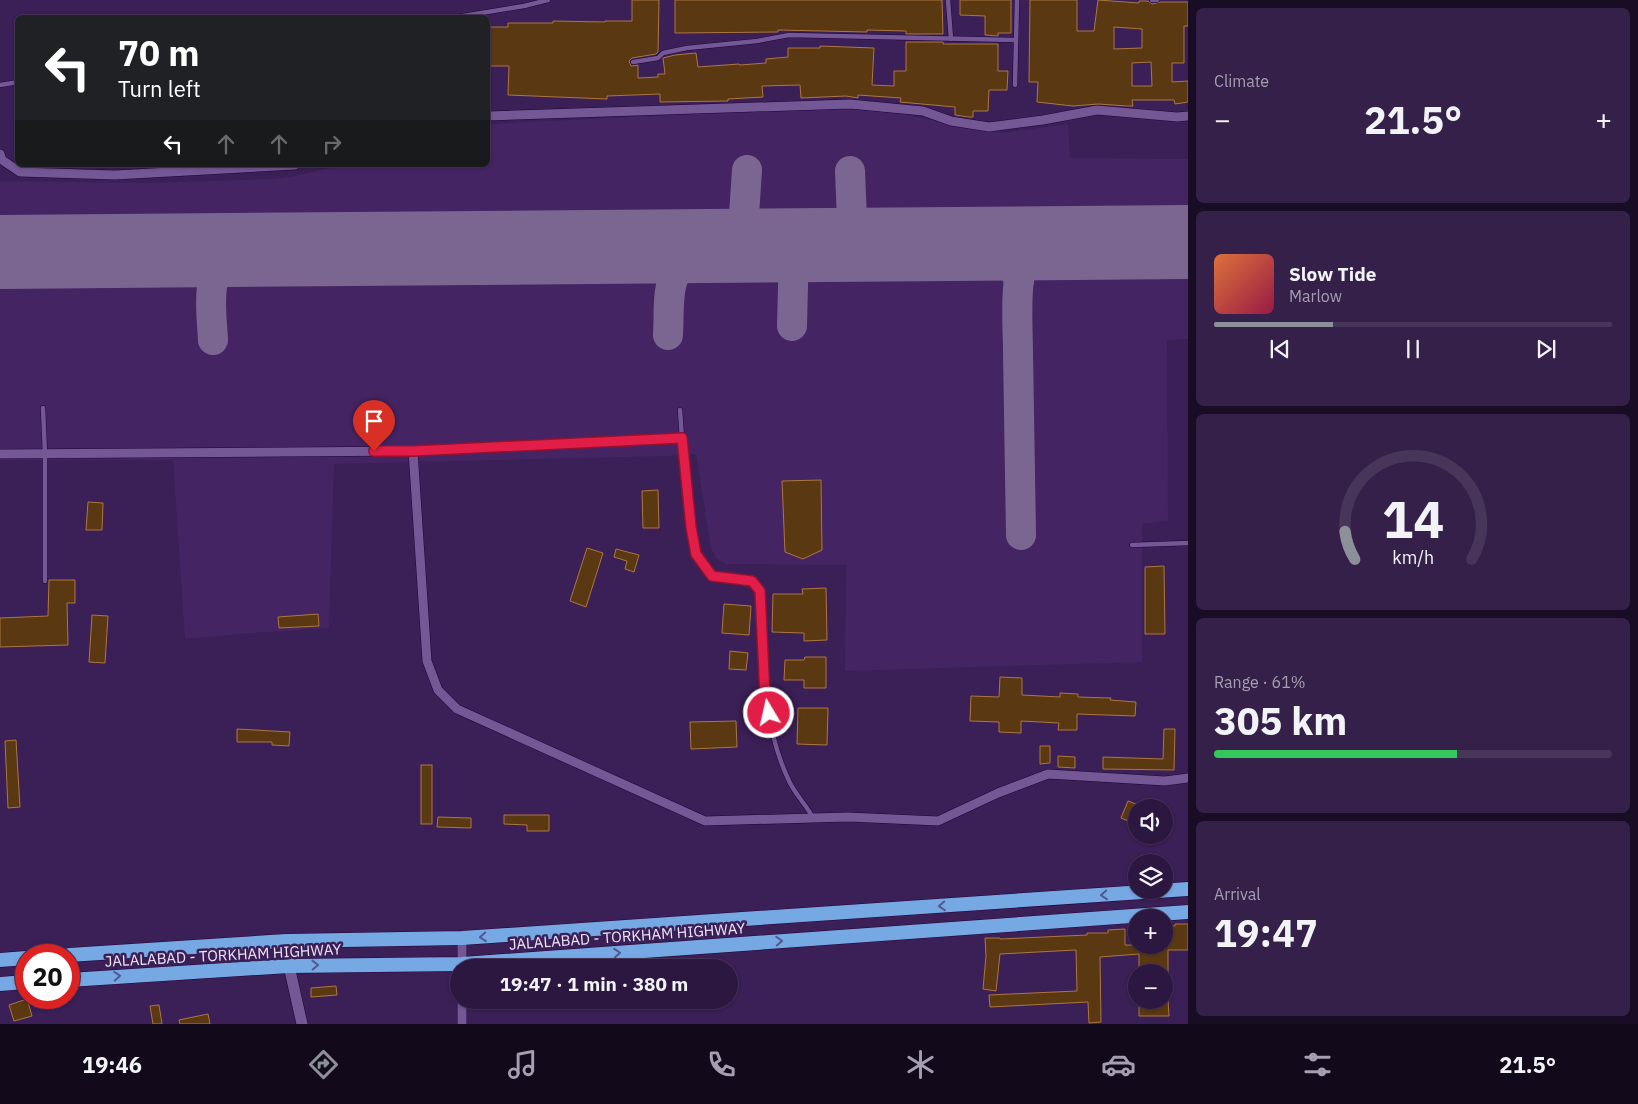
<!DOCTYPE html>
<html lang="en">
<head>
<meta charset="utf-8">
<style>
  :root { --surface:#2c1741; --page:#342048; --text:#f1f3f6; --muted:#a69fb1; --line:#48365a; --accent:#8c9099 }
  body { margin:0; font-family:"IBM Plex Sans",sans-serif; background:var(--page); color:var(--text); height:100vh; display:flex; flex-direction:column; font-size:19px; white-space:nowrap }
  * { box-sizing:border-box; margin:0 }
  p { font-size:16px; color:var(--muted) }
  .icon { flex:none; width:28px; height:28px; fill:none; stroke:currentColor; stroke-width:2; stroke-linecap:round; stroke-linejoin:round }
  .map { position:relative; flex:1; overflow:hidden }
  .details { display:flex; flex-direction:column; gap:8px; padding:8px; background:#180d24; width:450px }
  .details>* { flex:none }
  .top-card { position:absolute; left:15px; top:15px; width:475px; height:152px; border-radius:8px; box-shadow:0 1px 4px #0004,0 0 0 1px var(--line); background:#202124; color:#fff; overflow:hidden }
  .fabs { position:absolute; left:1128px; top:799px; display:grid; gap:10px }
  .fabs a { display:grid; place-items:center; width:45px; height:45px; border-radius:50%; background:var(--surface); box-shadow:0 1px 4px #0004,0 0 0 1px var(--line); font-size:25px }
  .speed { position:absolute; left:15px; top:944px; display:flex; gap:10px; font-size:25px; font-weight:700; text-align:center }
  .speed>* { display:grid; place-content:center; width:65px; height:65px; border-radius:50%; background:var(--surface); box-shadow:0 1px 4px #0004,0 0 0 1px var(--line); line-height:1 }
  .speed .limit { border:8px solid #d22; background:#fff; color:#111 }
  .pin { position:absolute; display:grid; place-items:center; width:42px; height:42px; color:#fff; margin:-51px -21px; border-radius:50% 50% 50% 0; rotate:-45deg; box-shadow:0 0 5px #0007 }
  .pin .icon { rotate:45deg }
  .me { position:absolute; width:55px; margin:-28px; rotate:351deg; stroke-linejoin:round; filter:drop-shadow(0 0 4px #0008) }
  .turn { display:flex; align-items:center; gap:18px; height:105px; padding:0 20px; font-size:22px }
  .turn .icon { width:65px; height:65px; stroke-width:2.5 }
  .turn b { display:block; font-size:35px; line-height:42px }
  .lanes { display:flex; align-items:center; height:48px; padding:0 20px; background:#0003; justify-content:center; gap:25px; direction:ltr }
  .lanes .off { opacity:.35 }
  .big { font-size:38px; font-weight:700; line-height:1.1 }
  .details .card { flex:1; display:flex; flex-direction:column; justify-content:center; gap:8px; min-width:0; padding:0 18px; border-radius:8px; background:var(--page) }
  .details .dial { align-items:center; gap:0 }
  .dial svg { height:130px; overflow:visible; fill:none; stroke:var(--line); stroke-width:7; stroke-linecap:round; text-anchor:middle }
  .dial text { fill:var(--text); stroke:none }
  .song { display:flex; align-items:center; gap:15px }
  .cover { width:60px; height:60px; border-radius:8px; background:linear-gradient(135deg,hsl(20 70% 55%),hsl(340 70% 35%)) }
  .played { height:5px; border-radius:2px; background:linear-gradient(90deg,var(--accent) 30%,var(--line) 30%) }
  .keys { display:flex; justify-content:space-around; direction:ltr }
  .heat { display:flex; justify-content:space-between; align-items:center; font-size:28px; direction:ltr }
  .charge { height:8px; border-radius:4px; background:linear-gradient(90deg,#34c759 61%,var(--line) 0) }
  .trip { position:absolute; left:450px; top:959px; width:288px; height:50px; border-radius:25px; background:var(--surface); box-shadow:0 1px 4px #0004,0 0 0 1px var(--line); font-weight:700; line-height:50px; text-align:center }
  .tab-bar { display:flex; height:80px; justify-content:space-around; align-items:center; background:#12091a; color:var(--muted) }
  .tab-bar .icon { width:35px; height:35px }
  .tab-bar .current { color:var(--accent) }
  .tab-bar b { font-size:22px; color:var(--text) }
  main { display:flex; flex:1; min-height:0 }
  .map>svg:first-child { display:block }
  .built { fill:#442463 }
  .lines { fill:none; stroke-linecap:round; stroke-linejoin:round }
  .taxiway { stroke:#7b6692; stroke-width:30 }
  .runway { stroke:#7b6692; stroke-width:74 }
  .building { fill:#5a3812; stroke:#ad7740; fill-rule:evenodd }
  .service-casing { stroke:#22033a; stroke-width:5.5 }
  .minor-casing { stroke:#22033a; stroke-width:10 }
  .tertiary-casing { stroke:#22033a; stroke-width:12 }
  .trunk-casing { stroke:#22033a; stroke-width:15 }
  .service { stroke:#745895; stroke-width:4.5 }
  .minor { stroke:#745895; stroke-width:9 }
  .tertiary { stroke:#745895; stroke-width:11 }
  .trunk { stroke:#76a9e4; stroke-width:14 }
  .oneway { stroke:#53568f }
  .route-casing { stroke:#92132f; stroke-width:12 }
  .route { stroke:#e11d48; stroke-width:9 }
  .labels { text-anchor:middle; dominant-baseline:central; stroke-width:5; stroke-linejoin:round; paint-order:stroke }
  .street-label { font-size:15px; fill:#efe6fb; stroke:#3b1f57 }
</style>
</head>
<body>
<main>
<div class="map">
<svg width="1188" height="1024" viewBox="0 0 1188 1024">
  <rect width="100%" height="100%" fill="#3b1f57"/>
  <polygon class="built" points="837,107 895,113 1002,133 1068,124 1070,158 1188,159 1188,339 1167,340 1168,521 1142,524 1142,662 845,671 846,565 726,564 716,558 711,548 696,454 670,456 334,464 329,628 251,633 185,639 173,460 0,460 0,181 145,183 271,179 295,176 343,165 488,165 488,124"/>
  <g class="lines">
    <g class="taxiway">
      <polyline points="850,171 853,244"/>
      <path d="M967 244C996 248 1009 251 1019 281"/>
      <polyline points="742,245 747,170"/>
      <path d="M611 247C643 251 654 250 672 280"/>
      <path d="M149 251C165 252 188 251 200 261 206 267 209 275 212 282"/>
      <polyline points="792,326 794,245"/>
      <path d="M668 335C670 302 663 268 699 252 707 249 717 247 726 245"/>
      <path d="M213 340C212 317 204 270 229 257 238 252 249 251 259 249"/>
      <path d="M1021 535C1020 474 1019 413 1018 352 1018 333 1015 288 1021 272 1028 255 1042 249 1058 243"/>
    </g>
    <polyline class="runway" points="0,252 1188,242"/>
  </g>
  <g class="building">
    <polygon points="632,0 659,0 658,52 656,54 632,58 629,61 631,66 638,65 638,78 658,77 658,74 665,74 663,58 675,55 696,53 698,67 739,64 740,65 766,63 766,59 788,57 788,48 820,48 820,46 874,48 872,85 894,86 894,71 906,71 906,42 943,42 943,44 998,44 998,71 1008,71 1007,90 989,90 988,111 973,111 973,117 969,117 955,115 955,107 900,102 901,98 858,95 858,98 846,96 801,98 800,85 762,86 763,97 728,99 728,101 660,102 660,94 607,96 607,99 508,95 509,66 488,66 488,27 508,27 508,23 553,23 553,21 605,22 605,21 632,21"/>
    <polygon points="675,0 942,0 943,34 906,34 906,31 867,30 867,32 778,30 778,32 675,33"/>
    <polygon points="960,0 1011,0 1011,33 998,33 998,36 985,35 985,16 960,15"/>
    <path d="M1030 0H1077V31H1094L1098 0 1139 3V1H1148L1152 4 1160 2H1188V26H1184V63H1172V82L1188 81V102L1175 104 1174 100H1132L1133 106H1127L1098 104 1073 106 1037 102 1038 82H1029ZM1114 27 1142 29V48L1114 49ZM1151 62 1152 86H1132V63Z"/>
    <polygon points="821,480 822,550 803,559 785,552 782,481"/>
    <polygon points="658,490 659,528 643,528 642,491"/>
    <polygon points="88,502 103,503 102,530 86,530"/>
    <polygon points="587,548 603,553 586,607 570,601"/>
    <polygon points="616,549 639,555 634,572 625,569 627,561 614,557"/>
    <polygon points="1164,566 1165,634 1145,634 1145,567"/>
    <polygon points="49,580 75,580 75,603 67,603 68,645 0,647 0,618 48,616"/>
    <polygon points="826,588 827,640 804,641 804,633 772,632 773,594 803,594 802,589"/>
    <polygon points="724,604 751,606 749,635 722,633"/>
    <polygon points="318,614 319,626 279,628 278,617"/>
    <polygon points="92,615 108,616 105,663 89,662"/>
    <polygon points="730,651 748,653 746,670 729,669"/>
    <polygon points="805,657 826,657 826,688 804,688 804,680 784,680 785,660 804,660"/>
    <polygon points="1000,677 1022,678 1022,695 1060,697 1060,693 1078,694 1078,697 1111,698 1110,700 1136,702 1135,716 1077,714 1077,730 1058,730 1059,723 1021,721 1021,733 999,732 999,722 970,721 971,696 999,697"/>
    <polygon points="798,708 828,708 827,745 797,744"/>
    <polygon points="736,721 737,747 691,749 690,722"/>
    <polygon points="237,729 290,732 289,746 272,745 272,742 237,742"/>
    <polygon points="1164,729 1175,729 1174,770 1103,769 1103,757 1163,759"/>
    <polygon points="16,740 20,807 8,808 5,741"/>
    <polygon points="1040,746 1050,746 1050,763 1040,764"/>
    <polygon points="1058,756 1075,757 1075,768 1058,767"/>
    <rect x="421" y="765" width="11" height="59"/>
    <polygon points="1128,801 1136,804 1136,824 1121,818"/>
    <polygon points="504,815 549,815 549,831 527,831 527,825 504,824"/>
    <polygon points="438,817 471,818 471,828 437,827"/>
    <polygon points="1175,924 1188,924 1188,950 1168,950 1168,972 1139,972 1139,954 1100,957 1101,1022 1089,1023 1088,1002 990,1007 989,995 1077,991 1076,950 1000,954 996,991 983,989 986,956 985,938 1000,938 1000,939 1087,935 1087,933 1108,933 1108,930 1125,929 1125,945 1164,945 1164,926 1175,926"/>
    <polygon points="336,986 337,995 311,997 311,988"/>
    <polygon points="27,999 32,1016 14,1021 9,1005"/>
    <polygon points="1139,1000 1168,1000 1169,1016 1139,1016"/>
    <polygon points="159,1005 162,1024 153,1024 150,1006"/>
    <polygon points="208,1014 210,1024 180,1024 179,1020"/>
  </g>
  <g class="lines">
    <g class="service-casing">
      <g id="service">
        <polyline points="948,0 951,39"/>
        <polyline points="1152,0 1157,0"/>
        <polyline points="451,18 524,6 548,0"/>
        <polyline points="633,62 658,58 663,53 687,48 757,41 789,35 1015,40"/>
        <polyline points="0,85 18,82"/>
        <polyline points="1015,85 1017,0"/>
        <polyline points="43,408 45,454 45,581"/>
        <path d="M680 410 684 466 691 527 695 554 712 575 752 581 760 591C763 655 761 724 790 783 796 795 807 806 813 818"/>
        <polyline points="413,451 682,438"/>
        <polyline points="1132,545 1188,543"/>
      </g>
    </g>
    <g class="minor-casing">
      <g id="minor">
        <polyline points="488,116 850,104 923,111 951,121 989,127 1043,120 1097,110 1177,117 1188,116"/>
        <polyline points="0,154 2,160 20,172 115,175 295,165"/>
        <polyline points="0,454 413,451 427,661 438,690 457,709 705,821 848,817 938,821 998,793 1048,774 1165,781 1188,778"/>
        <polyline points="462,938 462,968"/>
        <polyline points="462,1000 462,1024"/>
      </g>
    </g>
    <g class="tertiary-casing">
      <polyline id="tertiary" points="286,941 289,966 302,1024"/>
    </g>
    <g class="trunk-casing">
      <g id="trunk">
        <polyline points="69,955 286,941 462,938 1188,889"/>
        <polyline points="0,960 26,958"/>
        <polyline points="69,980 289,966 462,964 1188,912"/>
        <polyline points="0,984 26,982"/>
      </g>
    </g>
    <use href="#service" class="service"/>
    <use href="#minor" class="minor"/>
    <use href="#tertiary" class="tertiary"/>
    <use href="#trunk" class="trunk"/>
  </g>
  <defs><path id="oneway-chevron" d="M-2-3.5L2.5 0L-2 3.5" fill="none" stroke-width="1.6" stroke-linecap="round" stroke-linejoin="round" transform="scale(1.25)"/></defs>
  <g class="oneway">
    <use href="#oneway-chevron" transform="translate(1104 895) rotate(176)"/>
    <use href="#oneway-chevron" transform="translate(942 906) rotate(176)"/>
    <use href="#oneway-chevron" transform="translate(483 937) rotate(176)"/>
    <use href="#oneway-chevron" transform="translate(779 941) rotate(-4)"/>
    <use href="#oneway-chevron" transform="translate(617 953) rotate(-4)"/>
    <use href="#oneway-chevron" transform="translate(315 965) rotate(-1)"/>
    <use href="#oneway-chevron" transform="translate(117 976) rotate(-4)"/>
  </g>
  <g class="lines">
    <g class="route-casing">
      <polyline id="route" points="374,451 413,451 682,438 691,527 696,554 712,576 752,581 760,591 765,696 769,713"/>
    </g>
    <use href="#route" class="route"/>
  </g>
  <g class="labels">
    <g class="street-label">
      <text transform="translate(627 936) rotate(-4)">JALALABAD - TORKHAM HIGHWAY</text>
      <text transform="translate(223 955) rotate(-3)">JALALABAD - TORKHAM HIGHWAY</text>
    </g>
  </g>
</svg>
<div class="fabs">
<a><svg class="icon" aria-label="sound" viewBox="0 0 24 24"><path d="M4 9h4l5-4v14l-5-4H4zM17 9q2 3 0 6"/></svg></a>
<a><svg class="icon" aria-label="layers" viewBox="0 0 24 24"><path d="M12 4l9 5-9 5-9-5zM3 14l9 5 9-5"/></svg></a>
<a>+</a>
<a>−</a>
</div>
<div class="speed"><div class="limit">20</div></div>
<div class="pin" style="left:374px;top:451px;background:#d93025"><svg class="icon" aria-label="arrive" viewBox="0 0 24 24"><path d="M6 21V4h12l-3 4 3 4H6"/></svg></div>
<svg class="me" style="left:769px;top:713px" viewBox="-20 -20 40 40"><circle r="17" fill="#e11d48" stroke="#fff" stroke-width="3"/><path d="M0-11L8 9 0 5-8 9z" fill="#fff"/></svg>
<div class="trip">19:47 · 1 min · 380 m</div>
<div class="top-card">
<div class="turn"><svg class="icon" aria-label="left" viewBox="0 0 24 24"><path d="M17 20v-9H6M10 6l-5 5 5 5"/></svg><div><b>70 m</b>Turn left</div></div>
<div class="lanes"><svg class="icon" aria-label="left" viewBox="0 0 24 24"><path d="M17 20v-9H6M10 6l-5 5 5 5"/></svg><svg class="icon off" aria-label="ahead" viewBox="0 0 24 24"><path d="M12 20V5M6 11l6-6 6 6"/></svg><svg class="icon off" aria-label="ahead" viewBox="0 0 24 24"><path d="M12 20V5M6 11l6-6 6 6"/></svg><svg class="icon off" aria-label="right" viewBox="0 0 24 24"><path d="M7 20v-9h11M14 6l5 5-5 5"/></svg></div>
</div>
</div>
<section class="details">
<div class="card"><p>Climate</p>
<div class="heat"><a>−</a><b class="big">21.5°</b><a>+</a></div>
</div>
<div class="card">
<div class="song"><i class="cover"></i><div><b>Slow Tide</b><p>Marlow</p></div></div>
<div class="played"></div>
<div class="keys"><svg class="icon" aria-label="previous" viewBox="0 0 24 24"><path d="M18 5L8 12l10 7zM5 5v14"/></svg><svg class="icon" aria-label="pause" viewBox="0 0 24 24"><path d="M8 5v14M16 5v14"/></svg><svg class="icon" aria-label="next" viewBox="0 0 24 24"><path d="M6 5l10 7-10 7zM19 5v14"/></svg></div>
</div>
<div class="card dial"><svg viewBox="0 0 100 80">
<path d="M14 69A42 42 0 1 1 86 69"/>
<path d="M14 69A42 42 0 0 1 8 52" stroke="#8c9099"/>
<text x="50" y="56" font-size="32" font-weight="700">14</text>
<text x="50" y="72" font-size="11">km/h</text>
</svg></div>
<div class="card"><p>Range · 61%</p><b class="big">305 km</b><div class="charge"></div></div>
<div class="card"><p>Arrival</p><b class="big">19:47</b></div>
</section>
</main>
<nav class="tab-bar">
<b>19:46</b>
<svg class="icon current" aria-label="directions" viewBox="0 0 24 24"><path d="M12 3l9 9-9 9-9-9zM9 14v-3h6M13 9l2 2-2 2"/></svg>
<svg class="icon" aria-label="music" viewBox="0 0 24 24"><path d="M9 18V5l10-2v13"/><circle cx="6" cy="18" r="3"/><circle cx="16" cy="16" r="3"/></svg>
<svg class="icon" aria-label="phone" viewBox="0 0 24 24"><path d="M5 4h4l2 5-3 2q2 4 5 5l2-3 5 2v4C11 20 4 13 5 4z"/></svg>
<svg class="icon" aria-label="climate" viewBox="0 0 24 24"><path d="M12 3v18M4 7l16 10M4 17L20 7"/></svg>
<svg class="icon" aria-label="car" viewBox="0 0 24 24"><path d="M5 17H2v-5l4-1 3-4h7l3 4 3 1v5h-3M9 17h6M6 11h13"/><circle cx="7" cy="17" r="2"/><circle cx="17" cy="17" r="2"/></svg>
<svg class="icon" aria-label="filters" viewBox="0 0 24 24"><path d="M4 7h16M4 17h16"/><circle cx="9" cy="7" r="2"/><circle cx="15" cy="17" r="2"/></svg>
<b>21.5°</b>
</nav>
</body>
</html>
